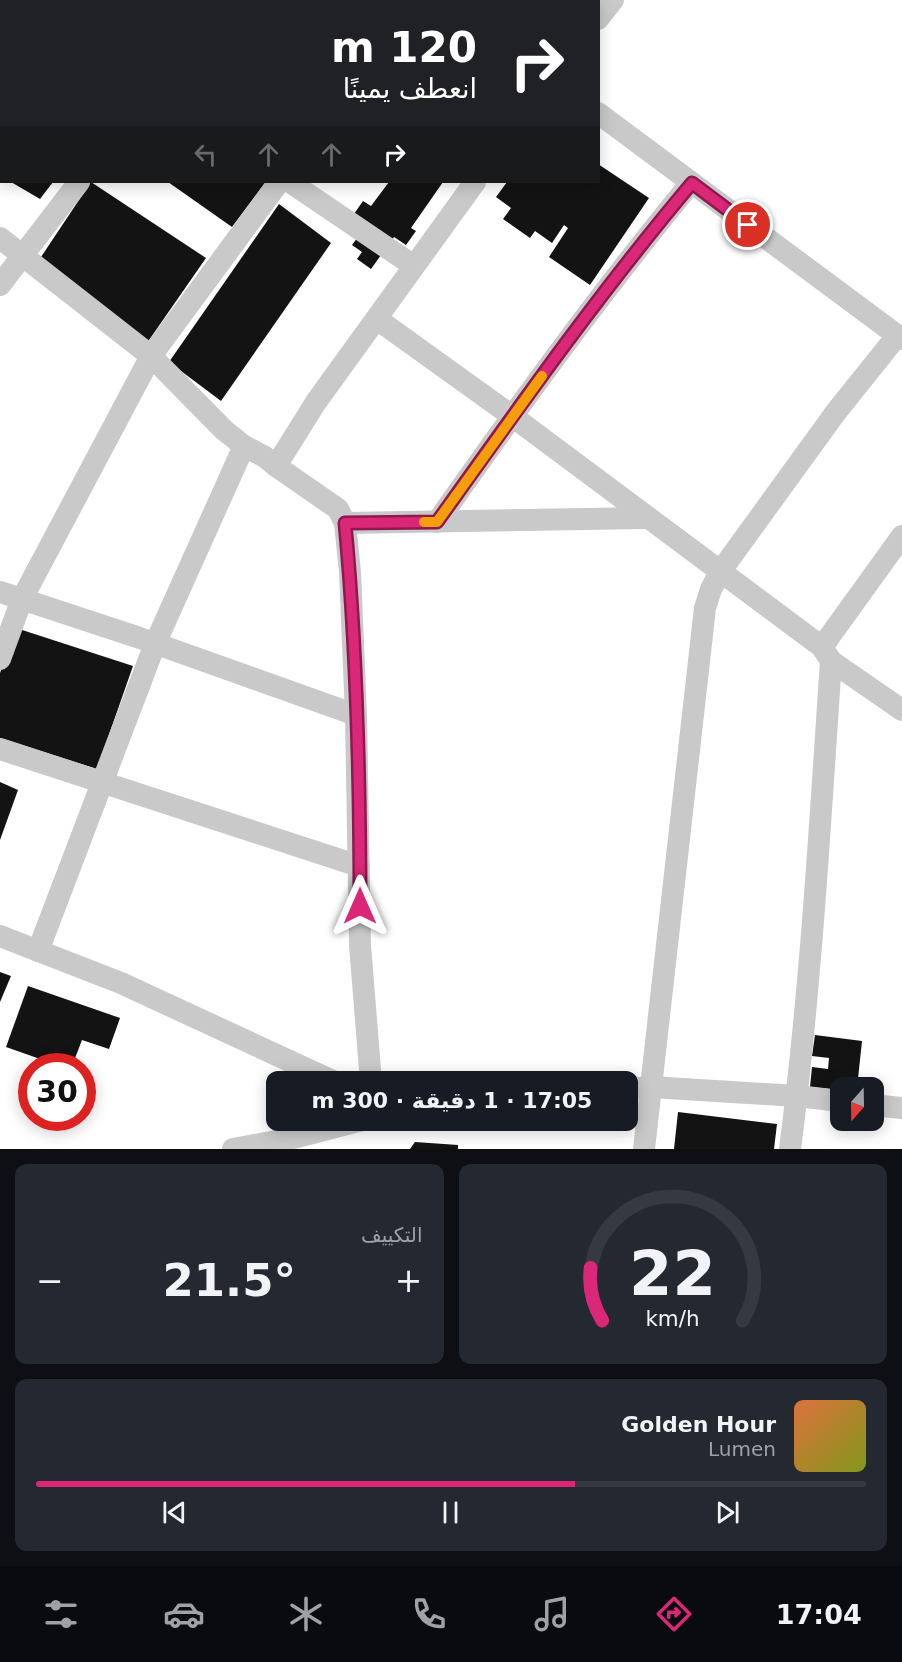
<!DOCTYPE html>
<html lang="ar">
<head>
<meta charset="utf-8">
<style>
  :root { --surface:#171b24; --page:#242831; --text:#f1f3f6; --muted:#9ea1a6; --line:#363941; --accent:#db2777 }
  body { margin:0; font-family:"DejaVu Sans","Noto Naskh Arabic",sans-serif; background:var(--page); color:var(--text); direction:rtl; height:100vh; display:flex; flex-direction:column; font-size:22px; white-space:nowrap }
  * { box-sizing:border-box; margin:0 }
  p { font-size:20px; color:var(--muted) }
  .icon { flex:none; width:33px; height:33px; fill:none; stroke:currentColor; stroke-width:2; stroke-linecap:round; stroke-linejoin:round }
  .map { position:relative; height:1149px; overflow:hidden; direction:ltr }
  .side { display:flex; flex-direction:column; gap:15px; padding:15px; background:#0d0f14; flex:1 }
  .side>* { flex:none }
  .hud { position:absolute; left:0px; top:0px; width:600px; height:183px; box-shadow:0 3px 15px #0003; direction:rtl; background:#202124; color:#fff; overflow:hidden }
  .needle { width:39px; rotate:200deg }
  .tools { position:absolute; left:830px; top:1077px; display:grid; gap:12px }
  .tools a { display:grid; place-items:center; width:54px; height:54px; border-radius:12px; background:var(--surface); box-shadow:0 3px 15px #0003; font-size:30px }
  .speed { position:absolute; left:18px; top:1053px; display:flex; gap:12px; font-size:30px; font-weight:700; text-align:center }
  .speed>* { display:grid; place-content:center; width:78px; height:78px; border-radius:50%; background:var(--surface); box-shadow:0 3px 15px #0003; line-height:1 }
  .speed .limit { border:9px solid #d22; background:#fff; color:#111 }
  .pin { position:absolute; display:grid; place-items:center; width:51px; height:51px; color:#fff; margin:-26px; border:3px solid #fff; border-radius:50%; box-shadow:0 2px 6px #0007 }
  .me { position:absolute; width:66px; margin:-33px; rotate:0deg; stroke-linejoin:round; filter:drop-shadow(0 0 4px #0008) }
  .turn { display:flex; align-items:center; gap:21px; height:126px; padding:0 24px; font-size:27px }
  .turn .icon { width:78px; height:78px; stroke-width:2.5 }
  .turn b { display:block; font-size:42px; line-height:51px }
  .lanes { display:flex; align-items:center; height:57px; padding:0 24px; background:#0003; justify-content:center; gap:30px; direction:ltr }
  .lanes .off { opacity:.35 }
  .big { font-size:45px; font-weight:700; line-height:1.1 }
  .side .widget { flex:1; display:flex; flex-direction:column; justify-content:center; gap:9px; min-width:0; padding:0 21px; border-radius:12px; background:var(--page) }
  .side .dial { align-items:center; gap:0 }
  .dial svg { height:156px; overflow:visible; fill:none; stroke:var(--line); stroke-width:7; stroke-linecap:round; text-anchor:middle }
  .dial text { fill:var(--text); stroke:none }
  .song { display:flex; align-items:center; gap:18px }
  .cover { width:72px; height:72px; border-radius:9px; background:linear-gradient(135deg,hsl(20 70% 55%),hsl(70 70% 35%)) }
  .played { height:6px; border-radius:3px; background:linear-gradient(90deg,var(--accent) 65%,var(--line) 65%) }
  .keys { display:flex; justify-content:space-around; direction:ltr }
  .heat { display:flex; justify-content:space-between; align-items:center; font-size:33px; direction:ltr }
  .side .tiles { flex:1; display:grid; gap:15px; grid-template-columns:1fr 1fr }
  .widget:last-child { grid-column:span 2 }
  .trip { position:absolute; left:266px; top:1071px; width:372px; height:60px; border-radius:12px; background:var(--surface); box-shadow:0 3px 15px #0003; font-weight:700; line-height:60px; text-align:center; direction:rtl }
  .tab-bar { display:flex; height:96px; justify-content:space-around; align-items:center; background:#090b0e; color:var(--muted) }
  .tab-bar .icon { width:42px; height:42px }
  .tab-bar .on { color:var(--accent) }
  .tab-bar b { font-size:27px; color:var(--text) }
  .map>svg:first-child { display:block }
  .building { fill:#131313 }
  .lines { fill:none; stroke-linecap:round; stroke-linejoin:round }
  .minor { stroke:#c9c9c9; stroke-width:22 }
  .route-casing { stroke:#8e194d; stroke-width:15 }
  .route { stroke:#db2777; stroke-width:10 }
  .slow { stroke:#f59e0b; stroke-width:10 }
</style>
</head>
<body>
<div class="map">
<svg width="902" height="1149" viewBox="0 0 902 1149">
  <rect width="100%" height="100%" fill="#fff"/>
  <g class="building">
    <polygon points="598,164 649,198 590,285 549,257 568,228 564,225 552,243 535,231 530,238 503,219 511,208 496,197 507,182 598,182"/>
    <polygon points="11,182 53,182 40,199"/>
    <polygon points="91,182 206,258 147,343 37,263"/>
    <polygon points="168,182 263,182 265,183 232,227"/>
    <polygon points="389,182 443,182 411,228 416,231 406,245 394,237 371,269 357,259 362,252 352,245 360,234 347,224 363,201 371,206"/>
    <polygon points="279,204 331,243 221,401 169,362"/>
    <polygon points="16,628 133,666 97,769 0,738 0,673"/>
    <polygon points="0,782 18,790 0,840"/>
    <polygon points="0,972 11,976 0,1002"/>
    <polygon points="28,986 120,1018 109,1049 82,1040 72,1066 60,1066 6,1047"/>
    <polygon points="815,1035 862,1041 857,1088 840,1088 840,1090 810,1087 812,1067 828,1069 829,1058 812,1056"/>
    <polygon points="678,1112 777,1124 774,1149 674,1149"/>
    <polygon points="415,1142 458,1145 458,1149 410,1149"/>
  </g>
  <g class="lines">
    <g class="minor">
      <polyline points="35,0 37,2"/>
      <polyline points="455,0 457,2"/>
      <polyline points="18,2 19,0"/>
      <polyline points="208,2 209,0"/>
      <polyline points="412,2 413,0"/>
      <polyline points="598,19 613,0"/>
      <polyline points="0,26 2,24"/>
      <polyline points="598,113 902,339"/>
      <polyline points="290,182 414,266"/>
      <polyline points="0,238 151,356 224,430 244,446 265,457 276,466 316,402 475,182"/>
      <polyline points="0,285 79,182"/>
      <polyline points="377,319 512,416 822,647 831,661 902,710"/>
      <polyline points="276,466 338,509 345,523 350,572 356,715 360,945 371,1082"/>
      <path d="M437 522C518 407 601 292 691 183"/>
      <polyline points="345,523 647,518"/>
      <polyline points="0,592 137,637 356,715"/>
      <polyline points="822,647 902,536"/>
      <polyline points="0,659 22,599 151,356 279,182"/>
      <polyline points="0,749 359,866"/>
      <polyline points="0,936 121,983 335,1082"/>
      <polyline points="38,951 155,644 244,446"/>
      <polyline points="627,1089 651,1087 797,1096 840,1101"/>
      <polyline points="873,1105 902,1108"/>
      <polyline points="233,1149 293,1138 362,1120"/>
      <polyline points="644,1149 705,608 711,589 720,572 836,412 897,336"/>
      <path d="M790 1149C811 987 820 823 831 661"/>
    </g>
  </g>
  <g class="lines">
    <g class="route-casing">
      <path id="route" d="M360 906C360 778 357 650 345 523L437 522C519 407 600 292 692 183L748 225"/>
    </g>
    <use href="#route" class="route"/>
    <polyline class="slow" points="424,522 437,522 542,376"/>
  </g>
</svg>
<div class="tools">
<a><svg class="needle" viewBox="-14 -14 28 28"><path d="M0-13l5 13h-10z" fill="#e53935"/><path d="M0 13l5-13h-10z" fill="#9ea1a6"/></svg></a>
</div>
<div class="speed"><div class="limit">30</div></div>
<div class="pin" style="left:748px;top:225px;background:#d93025"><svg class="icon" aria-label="arrive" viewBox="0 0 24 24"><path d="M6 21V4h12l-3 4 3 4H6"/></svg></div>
<svg class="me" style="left:360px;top:906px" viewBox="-20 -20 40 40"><path d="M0-17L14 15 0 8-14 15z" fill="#db2777" stroke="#fff" stroke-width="4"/></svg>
<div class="trip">17:05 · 1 دقيقة · 300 m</div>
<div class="hud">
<div class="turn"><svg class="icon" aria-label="right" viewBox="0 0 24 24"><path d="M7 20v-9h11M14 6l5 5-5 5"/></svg><div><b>120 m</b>انعطف يمينًا</div></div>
<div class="lanes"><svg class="icon off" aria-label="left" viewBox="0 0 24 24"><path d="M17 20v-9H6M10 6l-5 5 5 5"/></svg><svg class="icon off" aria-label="ahead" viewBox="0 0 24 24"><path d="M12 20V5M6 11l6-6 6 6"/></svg><svg class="icon off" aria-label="ahead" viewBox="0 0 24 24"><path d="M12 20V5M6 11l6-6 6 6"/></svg><svg class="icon" aria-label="right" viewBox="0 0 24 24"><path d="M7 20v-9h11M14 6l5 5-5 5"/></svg></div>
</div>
</div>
<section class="side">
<div class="tiles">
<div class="widget dial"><svg viewBox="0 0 100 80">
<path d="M14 69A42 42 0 1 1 86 69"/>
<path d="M14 69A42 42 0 0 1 8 42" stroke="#db2777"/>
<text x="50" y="56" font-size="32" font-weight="700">22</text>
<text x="50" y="72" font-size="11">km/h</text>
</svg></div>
<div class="widget"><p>التكييف</p>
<div class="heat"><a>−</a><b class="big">21.5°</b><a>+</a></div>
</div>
<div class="widget">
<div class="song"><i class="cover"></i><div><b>Golden Hour</b><p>Lumen</p></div></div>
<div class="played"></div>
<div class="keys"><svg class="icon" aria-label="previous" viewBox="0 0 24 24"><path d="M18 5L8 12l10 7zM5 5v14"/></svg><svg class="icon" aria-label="pause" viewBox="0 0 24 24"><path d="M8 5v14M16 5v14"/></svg><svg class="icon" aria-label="next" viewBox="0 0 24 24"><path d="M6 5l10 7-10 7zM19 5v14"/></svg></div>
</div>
</div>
</section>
<nav class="tab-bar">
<b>17:04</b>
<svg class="icon on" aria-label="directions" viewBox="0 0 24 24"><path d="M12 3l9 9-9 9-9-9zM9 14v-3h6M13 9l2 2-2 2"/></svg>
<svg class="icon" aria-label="music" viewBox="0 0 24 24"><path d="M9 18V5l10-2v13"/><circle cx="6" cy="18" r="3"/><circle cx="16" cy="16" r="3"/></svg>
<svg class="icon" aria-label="phone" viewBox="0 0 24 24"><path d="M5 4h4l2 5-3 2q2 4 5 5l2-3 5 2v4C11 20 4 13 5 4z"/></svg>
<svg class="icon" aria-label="climate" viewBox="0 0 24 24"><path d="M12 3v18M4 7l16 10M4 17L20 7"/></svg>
<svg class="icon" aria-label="car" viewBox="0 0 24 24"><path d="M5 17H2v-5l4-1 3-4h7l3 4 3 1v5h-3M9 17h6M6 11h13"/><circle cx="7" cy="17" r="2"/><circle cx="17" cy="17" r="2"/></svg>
<svg class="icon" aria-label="filters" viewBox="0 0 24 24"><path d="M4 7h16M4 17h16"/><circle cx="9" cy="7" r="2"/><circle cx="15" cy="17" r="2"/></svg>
</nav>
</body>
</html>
